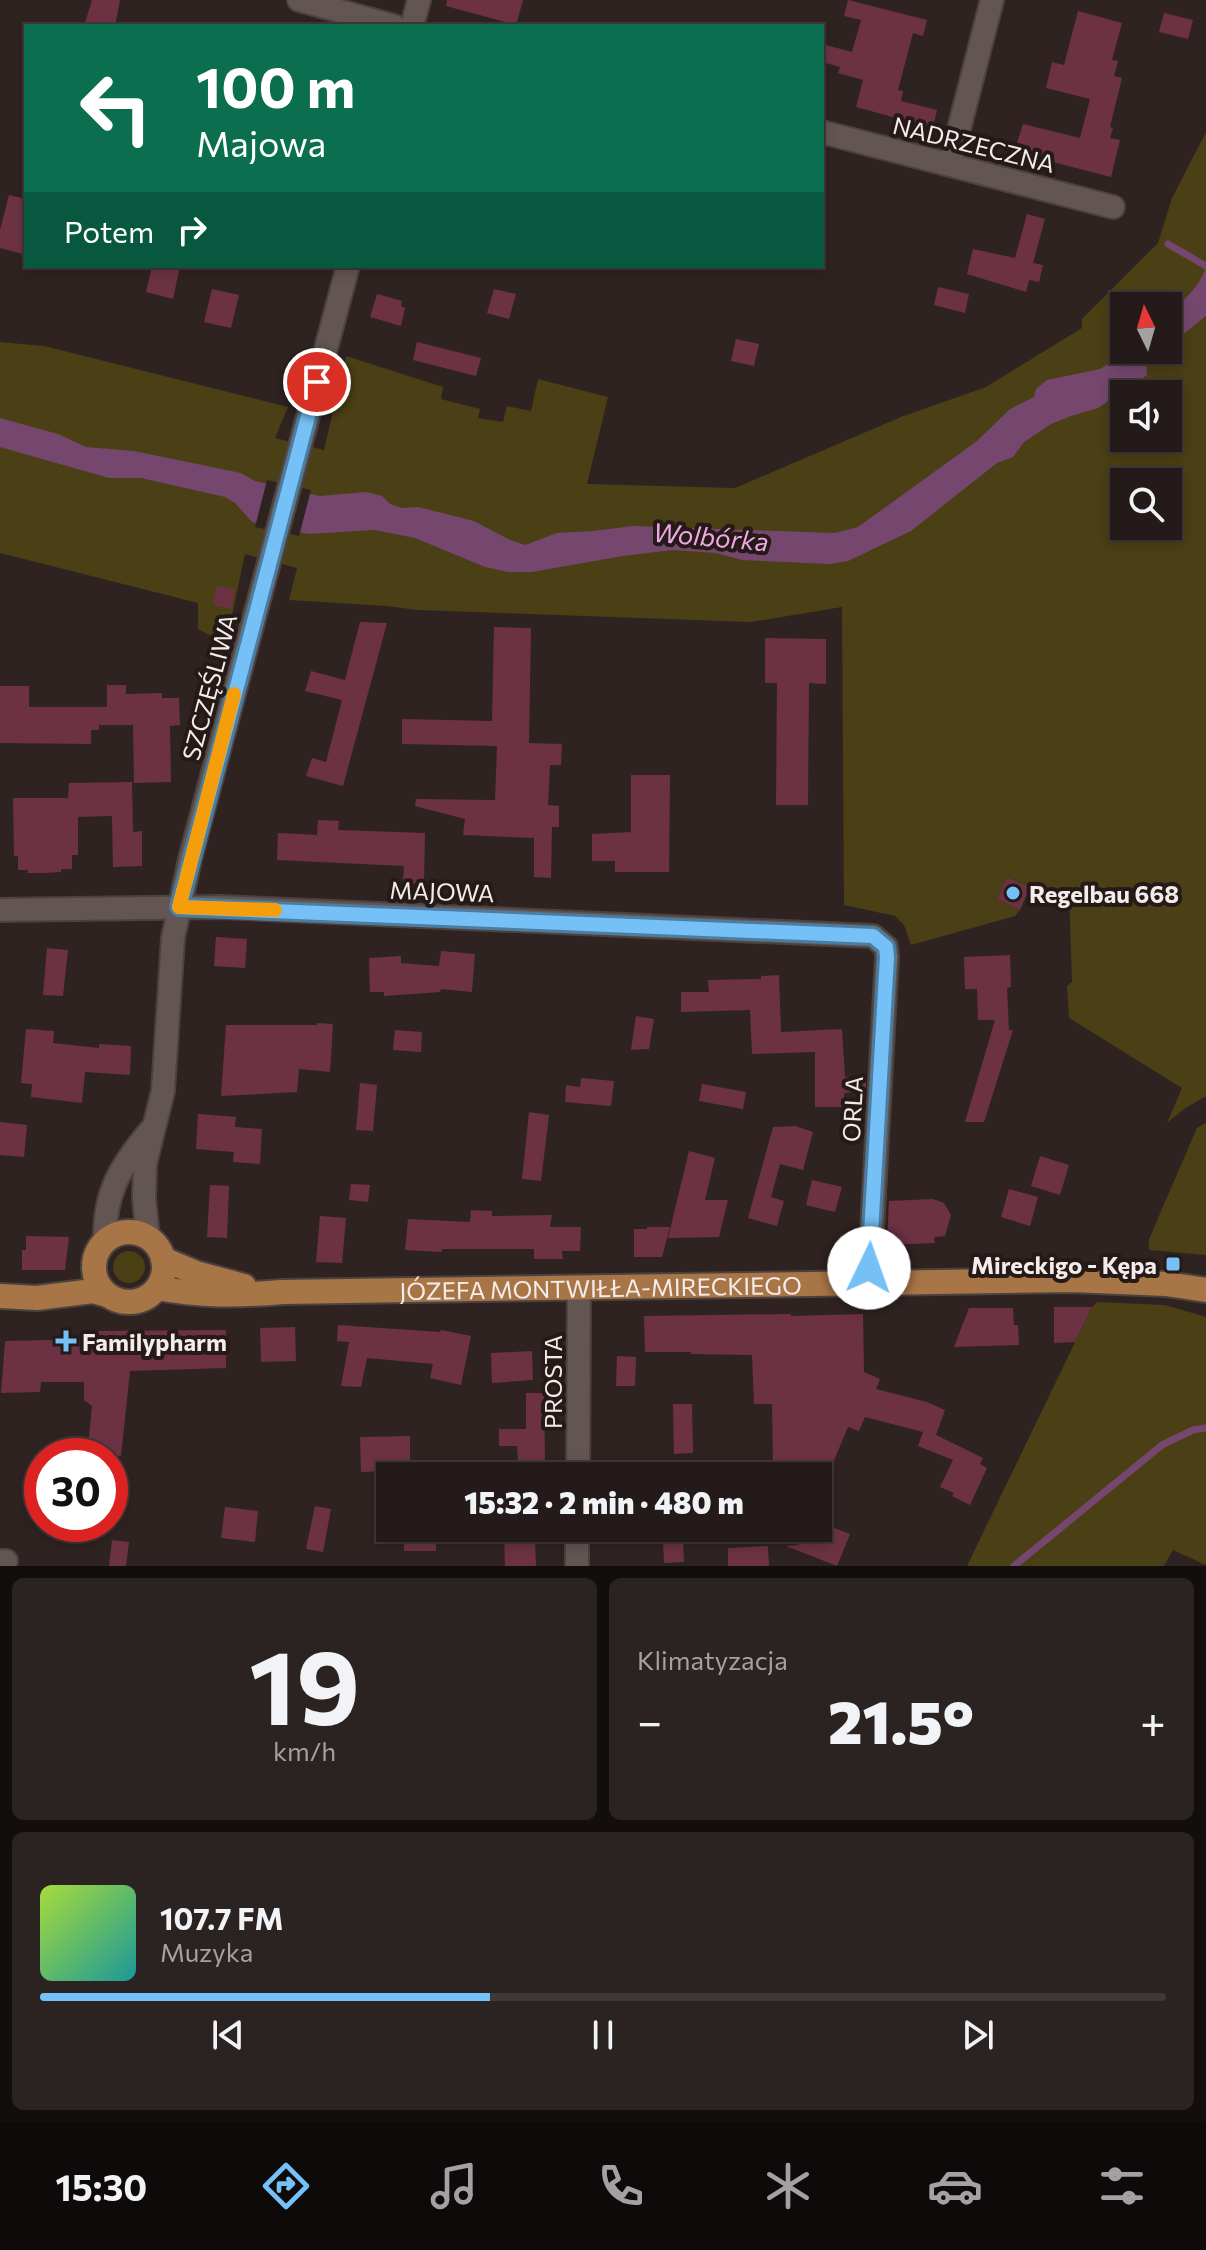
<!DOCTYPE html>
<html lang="pl">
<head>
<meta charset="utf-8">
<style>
  :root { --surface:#231a19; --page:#2b2322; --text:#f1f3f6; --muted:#a3a1a2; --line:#403838; --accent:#75c0f6 }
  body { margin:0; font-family:Commissioner,sans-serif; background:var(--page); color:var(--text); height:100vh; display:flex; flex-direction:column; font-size:30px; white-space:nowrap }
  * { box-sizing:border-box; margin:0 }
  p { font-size:26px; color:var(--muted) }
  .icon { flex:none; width:44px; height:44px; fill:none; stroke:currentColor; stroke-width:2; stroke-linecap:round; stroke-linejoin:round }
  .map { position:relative; height:1566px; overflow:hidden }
  .sheet { display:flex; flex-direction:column; gap:12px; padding:12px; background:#130e0e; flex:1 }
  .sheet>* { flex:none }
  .top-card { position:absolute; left:24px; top:24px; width:800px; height:244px; border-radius:0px; box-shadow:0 4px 12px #0003,0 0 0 2px var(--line); background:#0b6e4f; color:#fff; overflow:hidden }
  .needle { width:52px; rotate:355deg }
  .fabs { position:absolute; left:1110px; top:292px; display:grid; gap:16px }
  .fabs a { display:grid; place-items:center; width:72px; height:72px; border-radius:0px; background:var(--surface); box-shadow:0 4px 12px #0003,0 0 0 2px var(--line); font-size:40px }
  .speed { position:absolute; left:24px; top:1438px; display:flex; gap:16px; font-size:40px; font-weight:700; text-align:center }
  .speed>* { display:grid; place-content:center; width:104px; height:104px; border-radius:50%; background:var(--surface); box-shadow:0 4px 12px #0003,0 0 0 2px var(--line); line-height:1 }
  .speed .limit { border:12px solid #d22; background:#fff; color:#111 }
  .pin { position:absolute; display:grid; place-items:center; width:68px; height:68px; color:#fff; margin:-34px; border:4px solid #fff; border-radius:50%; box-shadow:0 2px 8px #0007 }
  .me { position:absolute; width:88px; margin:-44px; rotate:3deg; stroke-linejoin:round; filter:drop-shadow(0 0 6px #0008) }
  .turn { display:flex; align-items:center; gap:28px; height:168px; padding:0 40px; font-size:36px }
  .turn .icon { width:104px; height:104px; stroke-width:2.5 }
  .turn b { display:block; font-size:56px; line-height:68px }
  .then { display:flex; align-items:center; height:76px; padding:0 40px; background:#0003; gap:16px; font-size:30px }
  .big { font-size:60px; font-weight:800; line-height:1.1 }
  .sheet .tile { flex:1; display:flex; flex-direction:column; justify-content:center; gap:12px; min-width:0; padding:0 28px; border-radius:12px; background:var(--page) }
  .sheet .dial { align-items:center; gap:0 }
  .dial b { font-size:104px; line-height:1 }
  .song { display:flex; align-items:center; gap:24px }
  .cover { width:96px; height:96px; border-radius:12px; background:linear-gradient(135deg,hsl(80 70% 55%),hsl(180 70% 35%)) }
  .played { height:8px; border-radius:4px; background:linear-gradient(90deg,var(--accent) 40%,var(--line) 40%) }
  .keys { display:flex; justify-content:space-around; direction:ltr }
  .heat { display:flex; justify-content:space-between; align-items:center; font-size:44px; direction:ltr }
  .sheet .tiles { flex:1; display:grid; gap:12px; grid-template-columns:1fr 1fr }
  .tile:last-child { grid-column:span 2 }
  .trip { position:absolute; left:376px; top:1462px; width:456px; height:80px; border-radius:0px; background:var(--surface); box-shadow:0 4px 12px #0003,0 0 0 2px var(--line); font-weight:800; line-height:80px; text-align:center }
  .tab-bar { display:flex; height:128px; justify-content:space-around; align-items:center; background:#0e0a0a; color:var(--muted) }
  .tab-bar .icon { width:56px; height:56px }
  .tab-bar .selected { color:var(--accent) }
  .tab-bar b { font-size:36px; color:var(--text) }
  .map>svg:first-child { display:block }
  .green { fill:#4a3f15; fill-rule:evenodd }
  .water { fill:#75476f }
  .pier { fill:#2f2321 }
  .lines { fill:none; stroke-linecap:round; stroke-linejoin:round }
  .stream { stroke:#75476f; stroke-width:7 }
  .building { fill:#6c3244 }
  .minor-casing { stroke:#4b4240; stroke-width:26 }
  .major-casing { stroke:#4b4240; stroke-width:28 }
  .minor { stroke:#625552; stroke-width:22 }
  .major { stroke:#a87546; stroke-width:24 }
  .route-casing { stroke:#4c7da0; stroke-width:20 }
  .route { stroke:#75c0f6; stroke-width:14 }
  .slow { stroke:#f59e0b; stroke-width:14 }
  .poi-dot { fill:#75c0f6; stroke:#251a17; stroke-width:3 }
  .labels { text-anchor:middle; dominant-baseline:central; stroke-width:8; stroke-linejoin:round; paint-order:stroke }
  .street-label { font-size:24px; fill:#f4ecea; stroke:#251a17 }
  .poi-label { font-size:24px; font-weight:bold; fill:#f4ecea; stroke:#251a17; text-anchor:start }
  .water-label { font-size:26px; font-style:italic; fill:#f0a8e5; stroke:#251a17 }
</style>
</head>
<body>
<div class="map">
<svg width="1206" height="1566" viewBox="0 0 1206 1566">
  <rect width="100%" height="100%" fill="#2f2321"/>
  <g class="green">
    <path d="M1206 132V1096L1184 1109 1167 1123 1182 1088 1069 1018 1067 986 1072 982 1069 891H1030V887L1007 877 997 899 1020 910 1015 916 911 945 904 925 895 916 844 905 842 607 751 622 418 610 386 606 289 600 297 568 245 554 226 644 198 629V603L0 553V342L44 346 288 407 275 438 324 450 346 356 443 387 441 399 480 409 478 418 503 422 507 406 531 411 538 379 608 397 587 484 735 488 901 417 986 387 1082 328V319L1158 243 1172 198ZM1124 306H1168V350H1124ZM1124 394H1168V438H1124ZM1124 482H1168V526H1124Z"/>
    <polygon points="1206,1123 1206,1255 1149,1250 1149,1239 1197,1128"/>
    <circle cx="129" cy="1267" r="16"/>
    <polygon points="1097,1302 1165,1305 1206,1317 1206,1565 1173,1550 1164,1566 967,1566 1092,1307"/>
  </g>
  <g class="water">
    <path d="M1206 268V316L1168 346V312C1186 299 1198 288 1206 268Z"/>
    <polygon points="1131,350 1163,350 1146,363 1147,375 1098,408 1071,416 1051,424 1024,442 1013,457 997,463 911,531 848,561 830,564 742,560 716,553 673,550 623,556 532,572 508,572 485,567 415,538 375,530 308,534 252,522 235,503 225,497 141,478 109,478 0,447 0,418 58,434 86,447 134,451 241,473 255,481 319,496 366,492 382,496 390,504 402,508 418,507 474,521 508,539 525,545 557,533 593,531 633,526 835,533 858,527 977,441 1010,409 1034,397 1036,389 1047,380 1100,369"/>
  </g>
  <polygon class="pier" points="267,480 311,490 299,536 255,527"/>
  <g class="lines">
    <g class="stream">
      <polyline points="1168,244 1206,266"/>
      <polyline points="1014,1566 1162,1445 1193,1430 1206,1428"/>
    </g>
  </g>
  <g class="building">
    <polygon points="92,0 120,0 115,26 84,26"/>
    <polygon points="447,0 523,0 516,25 446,6"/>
    <polygon points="848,0 927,20 923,36 913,33 898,90 903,91 901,101 937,110 933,128 856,107 863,80 838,73 840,67 822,62 822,44 852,52 861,20 844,16"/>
    <polygon points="1078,11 1122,23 1112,60 1118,61 1114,76 1122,78 1110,127 1113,128 1110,138 1120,140 1111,177 1014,152 1023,124 1080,138 1090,99 1046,88 1052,62 1064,65"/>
    <polygon points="1164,13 1193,20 1188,39 1159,32"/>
    <polygon points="9,195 26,199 26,255 0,248 0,230"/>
    <polygon points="1027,214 1045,219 1033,263 1043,265 1039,282 1029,280 1026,292 967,274 973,249 1015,258"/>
    <polygon points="152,266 180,266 173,299 146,292"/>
    <polygon points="938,287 969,294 965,313 934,305"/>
    <polygon points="212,289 239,295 231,328 204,322"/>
    <polygon points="494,289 516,294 509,319 487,313"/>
    <polygon points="377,294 402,301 401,306 405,308 401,326 370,317"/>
    <polygon points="736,339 759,344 754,366 731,361"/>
    <polygon points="417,342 481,358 476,376 413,360"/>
    <polygon points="217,586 235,590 231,609 213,605"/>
    <polygon points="360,622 387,623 343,786 306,776 312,758 326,762 342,700 305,691 311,671 345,680"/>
    <polygon points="494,627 531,628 529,743 562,744 561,765 550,765 548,805 559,806 559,827 552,827 551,878 534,877 534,838 463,835 465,819 415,806 416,799 495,800 497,746 402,744 402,719 492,721"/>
    <polygon points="765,638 826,639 826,684 809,683 808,805 776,805 777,683 765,683"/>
    <polygon points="107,685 126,685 126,694 162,693 162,698 179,698 180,725 170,726 171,782 134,783 133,725 99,725 99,730 91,730 91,744 0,743 0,686 29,686 29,707 107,707"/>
    <polygon points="631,775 670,775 669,872 615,872 615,861 592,861 592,834 631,832"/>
    <polygon points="132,782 133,832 142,831 142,866 113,867 112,816 78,817 78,855 72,855 72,869 61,869 61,872 43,873 27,873 28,870 18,870 18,856 14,856 13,798 68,798 69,783"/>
    <polygon points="318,820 339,821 338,830 425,833 424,884 403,883 404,866 277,860 278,833 317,835"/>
    <polygon points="1007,877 1030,887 1020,910 997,899"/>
    <polygon points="216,937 247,939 245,968 214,966"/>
    <polygon points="47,948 68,950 63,996 43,995"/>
    <polygon points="441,951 475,954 472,992 441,989 440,992 384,996 384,992 370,992 369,958 401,956 401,963 439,966"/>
    <polygon points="1010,955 1011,987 1007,988 1009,1030 1013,1030 984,1122 965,1122 995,1020 978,1020 977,989 965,989 964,957"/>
    <polygon points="779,975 781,1032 842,1029 845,1077 866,1077 866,1091 844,1093 844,1107 815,1107 815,1052 752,1054 750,1010 681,1012 681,992 709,992 708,980 761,979 761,976"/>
    <polygon points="636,1016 654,1019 649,1049 631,1050"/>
    <polygon points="317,1023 333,1024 330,1072 299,1069 297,1092 221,1096 226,1025 317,1025"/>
    <polygon points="26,1029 54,1031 53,1043 99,1048 99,1044 131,1046 130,1075 85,1072 82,1103 31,1097 32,1084 21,1083"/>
    <polygon points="395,1030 422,1032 421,1052 393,1050"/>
    <polygon points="581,1078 614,1081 611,1106 565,1102 566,1085 580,1087"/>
    <polygon points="360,1083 377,1085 373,1131 356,1130"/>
    <polygon points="702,1084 746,1092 743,1109 699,1101"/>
    <polygon points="529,1112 549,1115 541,1181 522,1179"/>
    <polygon points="198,1114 236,1117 235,1127 262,1129 260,1164 233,1162 234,1152 196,1149"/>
    <polygon points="0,1122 27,1125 24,1157 0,1155"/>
    <polygon points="795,1126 813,1132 803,1170 780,1164 771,1197 784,1201 777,1226 748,1218 773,1127"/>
    <polygon points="689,1151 715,1158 705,1200 728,1200 719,1237 668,1238"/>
    <polygon points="1040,1156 1069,1165 1060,1195 1031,1186"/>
    <polygon points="812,1180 842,1187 835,1212 806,1205"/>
    <polygon points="351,1184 370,1185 368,1202 349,1200"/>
    <polygon points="210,1185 229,1186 227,1238 207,1237"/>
    <polygon points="1009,1189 1038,1197 1030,1226 1001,1217"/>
    <polygon points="933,1199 944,1203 951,1215 945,1236 934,1237 935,1243 887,1245 889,1201"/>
    <polygon points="471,1210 492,1211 492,1216 552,1215 550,1227 581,1227 580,1251 562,1251 563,1259 534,1259 534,1249 442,1249 442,1252 405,1250 408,1219 470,1222"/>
    <polygon points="320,1216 346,1218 342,1263 316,1262"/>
    <polygon points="647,1227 670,1227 662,1257 634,1257 634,1229 647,1229"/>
    <polygon points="26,1236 69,1237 65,1270 22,1270 22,1250 26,1250"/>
    <polygon points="1054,1307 1092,1307 1075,1342 1054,1343"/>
    <polygon points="969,1308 1013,1308 1014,1325 1018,1325 1019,1345 954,1347"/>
    <polygon points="791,1314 791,1316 863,1314 864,1372 880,1379 876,1389 927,1402 945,1410 936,1435 983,1458 980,1464 987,1468 970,1505 952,1496 954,1493 940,1487 953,1460 918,1446 923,1432 865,1417 859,1431 848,1427 832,1465 773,1467 772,1404 754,1404 752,1355 691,1354 691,1352 645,1352 644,1316"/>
    <polygon points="338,1325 440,1332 441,1330 471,1336 461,1385 430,1378 433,1364 367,1358 361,1387 341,1386 349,1342 337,1341"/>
    <polygon points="295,1327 296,1361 261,1362 260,1328"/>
    <polygon points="226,1330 226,1368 130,1371 121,1456 87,1456 92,1406 84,1400 84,1382 41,1382 40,1392 1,1393 5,1341 94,1339 94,1331"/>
    <polygon points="532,1351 533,1380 492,1383 491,1353"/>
    <polygon points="617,1356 636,1357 635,1386 616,1386"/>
    <polygon points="526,1393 544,1393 545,1460 518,1460 517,1446 499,1446 499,1429 526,1429"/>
    <polygon points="673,1404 692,1404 693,1453 674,1454"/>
    <polygon points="410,1436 410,1470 361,1472 360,1437"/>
    <polygon points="315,1506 331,1509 323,1552 306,1549"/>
    <polygon points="225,1507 258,1511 255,1542 221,1538"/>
    <polygon points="818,1522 850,1534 837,1566 786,1546 800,1545 759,1529 818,1528"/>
    <rect x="404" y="1528" width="32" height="23"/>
    <polygon points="535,1536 536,1566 505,1566 504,1537"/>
    <polygon points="683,1539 684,1562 664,1563 663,1540"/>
    <polygon points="112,1540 129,1542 126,1566 109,1566"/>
    <polygon points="768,1546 769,1566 728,1566 728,1548"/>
  </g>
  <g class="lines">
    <g class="minor-casing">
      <g id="minor">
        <polyline points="299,0 394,26"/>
        <polyline points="412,26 419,0"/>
        <polyline points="822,132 1113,207"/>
        <polyline points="950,164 992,0"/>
        <polyline points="0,910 220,907 873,936 886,947 887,957 869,1283"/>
        <polyline points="148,1237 144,1198 145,1164 163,1091 173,938 190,859 348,266"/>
        <path d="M105 1241C104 1193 120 1167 149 1132"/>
        <polyline points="578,1476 579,1288"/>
        <polyline points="0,1561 6,1561"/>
        <polyline points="577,1566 577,1528"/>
      </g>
    </g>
    <g class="major-casing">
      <g id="major">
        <circle cx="129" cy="1267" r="35"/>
        <polyline points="163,1259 196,1273 244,1286"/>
        <path id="s1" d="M157 1288C202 1296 236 1296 282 1292L1072 1280 1166 1284 1206 1290"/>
        <polyline points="0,1296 37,1298 93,1291 107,1295"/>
      </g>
    </g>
    <use href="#minor" class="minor"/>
    <use href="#major" class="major"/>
  </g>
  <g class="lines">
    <g class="route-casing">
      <polyline id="route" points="317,382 179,907 873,936 886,947 887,957 869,1268"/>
    </g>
    <use href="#route" class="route"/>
    <polyline class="slow" points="234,694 179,907 275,910"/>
  </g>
  <g class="poi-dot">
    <circle cx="1013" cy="893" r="8"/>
    <rect x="1165" y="1256" width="16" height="16" rx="4"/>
    <path d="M62 1329h8v8h8v8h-8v8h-8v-8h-8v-8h8z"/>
  </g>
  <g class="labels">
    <g class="street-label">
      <text transform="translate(974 144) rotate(14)">NADRZECZNA</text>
      <text transform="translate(209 687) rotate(-75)">SZCZĘŚLIWA</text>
      <text transform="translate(442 891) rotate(2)">MAJOWA</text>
      <text transform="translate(852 1109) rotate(-87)">ORLA</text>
      <text stroke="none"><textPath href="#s1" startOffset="444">JÓZEFA MONTWIŁŁA-MIRECKIEGO</textPath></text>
      <text transform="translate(552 1382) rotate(-90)">PROSTA</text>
    </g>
    <g class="poi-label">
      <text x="1029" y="893">Regelbau 668</text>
      <text x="1157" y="1264" text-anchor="end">Mireckigo - Kępa</text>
      <text x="82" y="1341">Familypharm</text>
    </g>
    <g class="water-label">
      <text transform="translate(711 536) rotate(5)">Wolbórka</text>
    </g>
  </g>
</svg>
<div class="fabs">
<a><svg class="needle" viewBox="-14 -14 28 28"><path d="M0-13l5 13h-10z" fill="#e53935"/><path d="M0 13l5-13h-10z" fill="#a3a1a2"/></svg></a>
<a><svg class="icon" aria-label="sound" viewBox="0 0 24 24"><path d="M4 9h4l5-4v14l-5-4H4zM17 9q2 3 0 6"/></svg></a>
<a><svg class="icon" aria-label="search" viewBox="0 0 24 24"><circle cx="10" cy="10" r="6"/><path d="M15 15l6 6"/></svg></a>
</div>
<div class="speed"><div class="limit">30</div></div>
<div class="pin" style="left:317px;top:382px;background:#d93025"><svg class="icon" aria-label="arrive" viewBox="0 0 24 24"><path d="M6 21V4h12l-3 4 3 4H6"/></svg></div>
<svg class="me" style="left:869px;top:1268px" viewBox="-20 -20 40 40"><circle r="19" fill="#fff"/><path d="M0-13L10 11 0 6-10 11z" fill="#75c0f6"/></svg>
<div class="trip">15:32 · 2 min · 480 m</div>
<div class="top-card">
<div class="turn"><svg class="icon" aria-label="left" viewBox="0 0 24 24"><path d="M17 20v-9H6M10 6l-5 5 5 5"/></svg><div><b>100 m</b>Majowa</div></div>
<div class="then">Potem<svg class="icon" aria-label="right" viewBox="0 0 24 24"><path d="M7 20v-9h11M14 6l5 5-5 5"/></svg></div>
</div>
</div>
<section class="sheet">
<div class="tiles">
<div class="tile dial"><b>19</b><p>km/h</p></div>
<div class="tile"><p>Klimatyzacja</p>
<div class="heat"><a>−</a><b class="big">21.5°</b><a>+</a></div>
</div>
<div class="tile">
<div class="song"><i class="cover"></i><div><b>107.7 FM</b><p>Muzyka</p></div></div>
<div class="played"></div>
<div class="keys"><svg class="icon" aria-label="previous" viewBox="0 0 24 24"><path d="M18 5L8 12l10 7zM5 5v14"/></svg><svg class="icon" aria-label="pause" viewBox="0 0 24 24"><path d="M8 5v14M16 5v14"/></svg><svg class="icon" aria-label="next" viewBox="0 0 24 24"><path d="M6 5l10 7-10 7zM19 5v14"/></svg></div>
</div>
</div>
</section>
<nav class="tab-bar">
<b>15:30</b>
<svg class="icon selected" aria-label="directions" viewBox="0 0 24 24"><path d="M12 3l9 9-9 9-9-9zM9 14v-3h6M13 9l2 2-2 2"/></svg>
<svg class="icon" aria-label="music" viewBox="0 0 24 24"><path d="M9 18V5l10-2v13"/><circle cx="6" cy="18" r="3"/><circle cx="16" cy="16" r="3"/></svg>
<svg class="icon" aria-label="phone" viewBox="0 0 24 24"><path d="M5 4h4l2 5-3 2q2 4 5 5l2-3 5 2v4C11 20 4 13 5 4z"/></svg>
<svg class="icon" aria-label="climate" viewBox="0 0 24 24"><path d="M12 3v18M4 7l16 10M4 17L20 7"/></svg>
<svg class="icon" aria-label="car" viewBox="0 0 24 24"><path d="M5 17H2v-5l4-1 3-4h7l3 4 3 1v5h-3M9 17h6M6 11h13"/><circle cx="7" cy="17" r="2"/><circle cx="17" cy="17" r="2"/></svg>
<svg class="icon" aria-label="filters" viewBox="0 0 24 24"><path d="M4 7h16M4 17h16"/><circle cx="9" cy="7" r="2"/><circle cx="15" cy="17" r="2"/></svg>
</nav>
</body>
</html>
